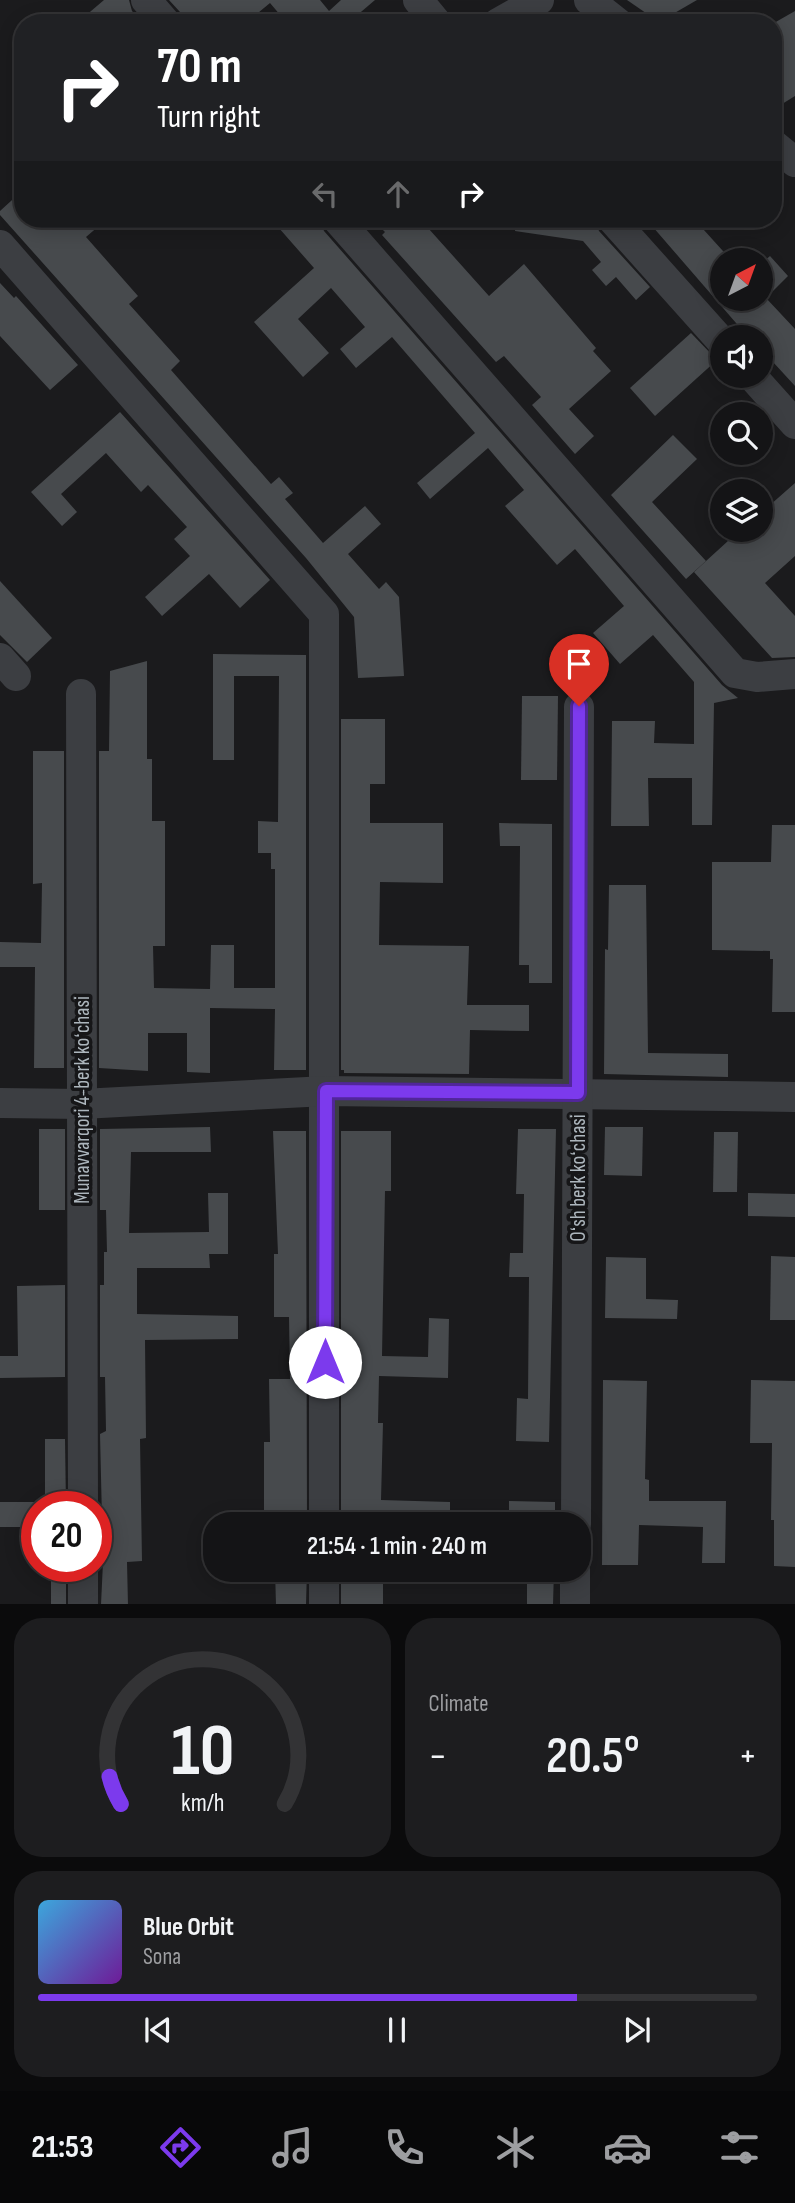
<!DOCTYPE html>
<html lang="en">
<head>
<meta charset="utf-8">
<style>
  :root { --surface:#141416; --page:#1d1d1f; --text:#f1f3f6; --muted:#9d9ea1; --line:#333335; --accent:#7c3aed }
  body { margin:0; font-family:"Sofia Sans Condensed",sans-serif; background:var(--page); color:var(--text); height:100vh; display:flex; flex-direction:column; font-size:26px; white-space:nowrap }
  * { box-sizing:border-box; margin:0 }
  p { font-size:23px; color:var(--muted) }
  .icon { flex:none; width:38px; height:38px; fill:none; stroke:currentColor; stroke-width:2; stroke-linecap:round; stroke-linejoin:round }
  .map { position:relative; height:1604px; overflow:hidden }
  .panel { display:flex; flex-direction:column; gap:14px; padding:14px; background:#0b0b0c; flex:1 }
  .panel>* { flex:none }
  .banner { position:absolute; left:14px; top:14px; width:768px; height:214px; border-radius:28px; box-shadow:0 4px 18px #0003,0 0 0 2px var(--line); background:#202124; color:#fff; overflow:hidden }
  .needle { width:46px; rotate:41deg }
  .buttons { position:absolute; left:710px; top:248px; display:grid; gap:14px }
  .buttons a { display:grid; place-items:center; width:63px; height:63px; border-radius:50%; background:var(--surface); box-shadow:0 4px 18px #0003,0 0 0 2px var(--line); font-size:35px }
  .speed { position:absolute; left:21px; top:1491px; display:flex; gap:14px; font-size:35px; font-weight:700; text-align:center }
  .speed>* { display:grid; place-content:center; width:91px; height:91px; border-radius:50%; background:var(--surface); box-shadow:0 4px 18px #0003,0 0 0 2px var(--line); line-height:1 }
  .speed .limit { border:10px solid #d22; background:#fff; color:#111 }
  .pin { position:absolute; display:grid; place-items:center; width:60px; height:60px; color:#fff; margin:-72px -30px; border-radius:50% 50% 50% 0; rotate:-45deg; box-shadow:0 0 7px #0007 }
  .pin .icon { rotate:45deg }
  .me { position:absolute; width:77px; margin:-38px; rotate:0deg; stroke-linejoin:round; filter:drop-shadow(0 0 5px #0008) }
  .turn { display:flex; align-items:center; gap:24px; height:147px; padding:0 28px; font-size:32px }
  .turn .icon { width:91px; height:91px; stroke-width:2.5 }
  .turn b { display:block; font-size:49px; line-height:60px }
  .lanes { display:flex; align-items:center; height:66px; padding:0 28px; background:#0003; justify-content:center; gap:35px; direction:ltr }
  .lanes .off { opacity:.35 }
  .big { font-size:52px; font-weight:600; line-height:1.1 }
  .panel .widget { flex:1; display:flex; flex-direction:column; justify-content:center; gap:10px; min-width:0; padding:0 24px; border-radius:28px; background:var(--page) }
  .panel .dial { align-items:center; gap:0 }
  .dial svg { height:182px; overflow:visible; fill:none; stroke:var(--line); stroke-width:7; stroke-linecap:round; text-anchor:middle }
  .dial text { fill:var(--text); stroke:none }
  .song { display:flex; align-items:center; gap:21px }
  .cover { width:84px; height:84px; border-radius:10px; background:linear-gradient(135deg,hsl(200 70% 55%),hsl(280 70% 35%)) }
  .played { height:7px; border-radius:4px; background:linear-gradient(90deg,var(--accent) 75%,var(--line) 75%) }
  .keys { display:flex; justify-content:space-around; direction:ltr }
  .heat { display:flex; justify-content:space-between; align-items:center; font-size:38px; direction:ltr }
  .panel .tiles { flex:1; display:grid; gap:14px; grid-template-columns:1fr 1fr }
  .widget:last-child { grid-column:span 2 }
  .trip { position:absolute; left:203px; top:1512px; width:388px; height:70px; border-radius:28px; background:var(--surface); box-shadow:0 4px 18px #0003,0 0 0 2px var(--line); font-weight:600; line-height:70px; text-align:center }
  .tabs { display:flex; height:112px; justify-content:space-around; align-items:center; background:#080809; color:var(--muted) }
  .tabs .icon { width:49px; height:49px }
  .tabs .on { color:var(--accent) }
  .tabs b { font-size:32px; color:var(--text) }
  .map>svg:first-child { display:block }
  .building { fill:#474a4d }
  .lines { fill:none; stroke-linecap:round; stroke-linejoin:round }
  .minor { stroke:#3c3e42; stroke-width:30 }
  .route-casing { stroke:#51269a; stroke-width:18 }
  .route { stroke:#7c3aed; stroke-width:12 }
  .labels { text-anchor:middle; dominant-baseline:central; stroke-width:7; stroke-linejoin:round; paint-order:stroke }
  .street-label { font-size:21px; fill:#adb6bd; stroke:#161618 }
</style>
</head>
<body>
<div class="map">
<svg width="795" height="1605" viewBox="0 0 795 1605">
  <rect width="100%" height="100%" fill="#1b1b1d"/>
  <g class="building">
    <polygon points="104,0 129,0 132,11 143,23 77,23"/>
    <polygon points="169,0 320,0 329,11 341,0 375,0 348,23 287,23 270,3 246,23 183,23 180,12"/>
    <polygon points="627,0 697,0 659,22"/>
    <polygon points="795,11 795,96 774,109 774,23"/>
    <polygon points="23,190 23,219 107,219 86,237 138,296 129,304 180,361 171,370 271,484 279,477 293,493 285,499 323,543 365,506 381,524 348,554 379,589 386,582 399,597 404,676 358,678 354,617 306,558 0,215 0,211"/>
    <polygon points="271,219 319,219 324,231 722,685 738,698 714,703 712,825 692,825 692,778 648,778 649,826 611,826 612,721 655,721 654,743 694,744 694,682 653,635 620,664 593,633 624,606 575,549 557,565 505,506 524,490 488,448 430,499 417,483 475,433 392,337 356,368 340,349 365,327 331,288 298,319 329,353 303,377 254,322 314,268"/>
    <polygon points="372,219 420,219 489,296 524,264 596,348 593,351 611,371 569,409 594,436 575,454 532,405 541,397 504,356 496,362 382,235 385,232"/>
    <polygon points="516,219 594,219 599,231 650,287 636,300 616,277 606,286 592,270 601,262 583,241 515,231"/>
    <polygon points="646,219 694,219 732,261 723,261 723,299 761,299 761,264 770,256 788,276 766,298 795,329 795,386 761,349 761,338 749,338"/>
    <polygon points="0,283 14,298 16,296 78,365 50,390 0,336"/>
    <polygon points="691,333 717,360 655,416 630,388"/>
    <polygon points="120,412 270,580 240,608 209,574 162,616 145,597 190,556 174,539 187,527 148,485 141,492 106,453 61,494 77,512 62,526 31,492"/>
    <polygon points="673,435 697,459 652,502 706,561 686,579 611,495"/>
    <polygon points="795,483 795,556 765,583 795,616 795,657 772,658 694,572 740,530 761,530 761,513"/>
    <polygon points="0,581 52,638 27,662 0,635"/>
    <polygon points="213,654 306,655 306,1070 274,1070 275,1009 210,1008 210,1073 187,1072 187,1033 148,1033 148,1071 99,1068 99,751 109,751 110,671 147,661 147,759 152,759 152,821 165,821 165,946 153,946 154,988 210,989 211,945 234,945 234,988 275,988 275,869 271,869 271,853 258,853 258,821 278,822 279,676 234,676 234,760 213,760"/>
    <polygon points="522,696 558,696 557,780 521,780"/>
    <polygon points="341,719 385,719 385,784 370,784 370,823 443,823 443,883 380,882 379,945 469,946 467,1005 529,1005 529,1031 470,1030 469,1074 344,1073 344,1070 341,1070"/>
    <polygon points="33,751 64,751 64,1068 34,1068 35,967 0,967 0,942 41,943 42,883 33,884"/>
    <polygon points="499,823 552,824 552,983 529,983 529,965 519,965 520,846 500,846"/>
    <polygon points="772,825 795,825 795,1012 772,1012 773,959 770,959 770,951 712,950 712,862 771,862"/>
    <polygon points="609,885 646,885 648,1053 728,1054 728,1077 604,1074 605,949 608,950"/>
    <polygon points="210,1127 211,1152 131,1152 129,1233 209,1232 208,1193 228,1193 228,1254 209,1254 210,1268 137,1268 137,1314 238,1316 238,1339 145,1340 146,1438 140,1439 142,1561 127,1562 128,1605 101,1605 103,1562 100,1434 106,1431 105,1377 100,1377 100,1285 104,1285 104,1252 107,1252 106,1210 100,1210 100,1129"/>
    <polygon points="605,1127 643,1127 642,1176 604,1175"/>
    <rect x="39" y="1129" width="26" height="81"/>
    <polygon points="518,1129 556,1129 549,1442 516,1441 517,1398 528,1399 529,1277 509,1277 510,1253 523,1253 524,1194 516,1194"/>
    <polygon points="273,1131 306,1131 307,1524 264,1523 264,1442 270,1442 269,1379 290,1379 289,1317 274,1317 274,1254 278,1254"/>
    <polygon points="341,1131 391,1131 391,1191 385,1191 382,1356 428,1357 429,1318 449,1319 448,1378 379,1376 378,1423 383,1423 381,1500 450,1502 450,1524 341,1524"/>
    <polygon points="714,1132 738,1132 737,1192 713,1192"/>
    <polygon points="748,1193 795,1194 795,1217 748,1216"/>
    <polygon points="771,1256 795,1257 795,1320 770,1320"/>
    <polygon points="606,1257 646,1258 646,1299 678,1300 677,1319 605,1318"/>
    <polygon points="65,1285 65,1377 0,1378 0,1356 18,1356 17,1286"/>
    <polygon points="603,1380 647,1381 645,1479 649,1480 649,1501 726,1501 725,1563 702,1563 703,1527 639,1525 638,1565 602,1565"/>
    <polygon points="751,1380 795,1381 795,1567 774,1566 774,1520 771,1520 772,1443 750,1443"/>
    <polygon points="45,1439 65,1439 66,1507 45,1507"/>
    <polygon points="509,1501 555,1502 555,1524 509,1524"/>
    <rect x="0" y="1502" width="37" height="25"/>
    <rect x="51" y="1566" width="15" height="39"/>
    <polygon points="275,1570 307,1570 306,1605 276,1605"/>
    <rect x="341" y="1570" width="42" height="35"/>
    <polygon points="527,1570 554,1570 553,1605 527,1605"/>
  </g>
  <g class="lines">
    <g class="minor">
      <polyline points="146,0 166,23"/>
      <polyline points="418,0 437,23"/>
      <polyline points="589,0 618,23"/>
      <polyline points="498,23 539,0"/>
      <polyline points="774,145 795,162"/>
      <polyline points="337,219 735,673 757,677 795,674"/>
      <polyline points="612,219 723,343"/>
      <polyline points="0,245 324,614 324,1524"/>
      <polyline points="752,376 795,424"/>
      <polyline points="0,658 16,676"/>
      <polyline points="81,694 83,1507"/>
      <polyline points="0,1103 82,1104 326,1091 795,1097"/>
      <polyline points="576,1524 579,707"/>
      <polyline points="83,1566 83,1605"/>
      <polyline points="324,1605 324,1570"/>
      <polyline points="575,1605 575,1570"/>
    </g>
  </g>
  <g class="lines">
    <g class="route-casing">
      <polyline id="route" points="325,1362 326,1091 578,1093 579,706"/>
    </g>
    <use href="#route" class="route"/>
  </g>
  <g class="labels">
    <g class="street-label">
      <text transform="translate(82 1100) rotate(-90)">Munavvarqori 4-berk koʻchasi</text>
      <text transform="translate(578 1178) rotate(-90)">Oʻsh berk koʻchasi</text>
    </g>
  </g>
</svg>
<div class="buttons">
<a><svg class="needle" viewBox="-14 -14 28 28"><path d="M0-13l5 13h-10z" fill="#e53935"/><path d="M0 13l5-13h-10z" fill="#9d9ea1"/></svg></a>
<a><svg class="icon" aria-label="sound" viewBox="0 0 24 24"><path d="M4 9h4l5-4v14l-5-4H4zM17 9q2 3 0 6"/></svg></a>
<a><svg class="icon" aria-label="search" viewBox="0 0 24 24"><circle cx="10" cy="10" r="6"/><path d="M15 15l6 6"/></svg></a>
<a><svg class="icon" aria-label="layers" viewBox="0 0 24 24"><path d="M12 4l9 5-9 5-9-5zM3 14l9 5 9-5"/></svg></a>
</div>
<div class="speed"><div class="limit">20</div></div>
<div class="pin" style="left:579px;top:706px;background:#d93025"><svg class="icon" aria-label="arrive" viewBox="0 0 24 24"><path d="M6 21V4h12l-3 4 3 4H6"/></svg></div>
<svg class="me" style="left:325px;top:1362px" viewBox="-20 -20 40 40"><circle r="19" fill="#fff"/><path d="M0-13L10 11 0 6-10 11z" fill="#7c3aed"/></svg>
<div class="trip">21:54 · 1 min · 240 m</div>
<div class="banner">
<div class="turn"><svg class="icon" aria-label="right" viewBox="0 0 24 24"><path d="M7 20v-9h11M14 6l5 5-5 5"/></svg><div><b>70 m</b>Turn right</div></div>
<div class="lanes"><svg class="icon off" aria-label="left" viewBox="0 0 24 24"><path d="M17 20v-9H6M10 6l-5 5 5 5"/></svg><svg class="icon off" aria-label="ahead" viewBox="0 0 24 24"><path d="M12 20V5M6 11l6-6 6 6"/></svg><svg class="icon" aria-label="right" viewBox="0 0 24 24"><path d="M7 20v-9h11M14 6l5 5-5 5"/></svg></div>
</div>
</div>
<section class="panel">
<div class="tiles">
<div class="widget dial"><svg viewBox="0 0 100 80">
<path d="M14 69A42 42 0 1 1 86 69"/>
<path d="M14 69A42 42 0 0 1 9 57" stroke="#7c3aed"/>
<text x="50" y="56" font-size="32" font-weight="700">10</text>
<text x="50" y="72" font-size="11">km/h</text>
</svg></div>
<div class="widget"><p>Climate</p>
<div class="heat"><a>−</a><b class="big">20.5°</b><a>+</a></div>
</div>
<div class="widget">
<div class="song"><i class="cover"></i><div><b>Blue Orbit</b><p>Sona</p></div></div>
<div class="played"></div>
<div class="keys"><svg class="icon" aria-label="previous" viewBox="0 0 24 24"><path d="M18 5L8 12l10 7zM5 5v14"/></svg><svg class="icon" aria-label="pause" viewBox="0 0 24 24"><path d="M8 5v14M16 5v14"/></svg><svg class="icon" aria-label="next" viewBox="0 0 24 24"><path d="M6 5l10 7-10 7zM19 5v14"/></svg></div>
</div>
</div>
</section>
<nav class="tabs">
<b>21:53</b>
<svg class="icon on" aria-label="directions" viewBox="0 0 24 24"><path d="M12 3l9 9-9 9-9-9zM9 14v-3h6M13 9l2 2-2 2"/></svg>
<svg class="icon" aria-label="music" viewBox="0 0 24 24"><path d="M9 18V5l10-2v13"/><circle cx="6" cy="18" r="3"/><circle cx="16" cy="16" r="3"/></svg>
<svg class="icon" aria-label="phone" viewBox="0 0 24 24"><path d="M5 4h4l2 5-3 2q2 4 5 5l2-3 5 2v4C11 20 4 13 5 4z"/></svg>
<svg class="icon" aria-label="climate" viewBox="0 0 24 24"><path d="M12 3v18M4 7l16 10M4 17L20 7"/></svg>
<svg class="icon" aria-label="car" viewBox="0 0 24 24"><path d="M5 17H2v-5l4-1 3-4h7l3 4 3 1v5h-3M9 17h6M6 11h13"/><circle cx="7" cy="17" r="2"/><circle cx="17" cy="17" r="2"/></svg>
<svg class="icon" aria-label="filters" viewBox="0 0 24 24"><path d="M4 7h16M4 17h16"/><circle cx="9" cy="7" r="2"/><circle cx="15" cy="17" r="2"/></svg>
</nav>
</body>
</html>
